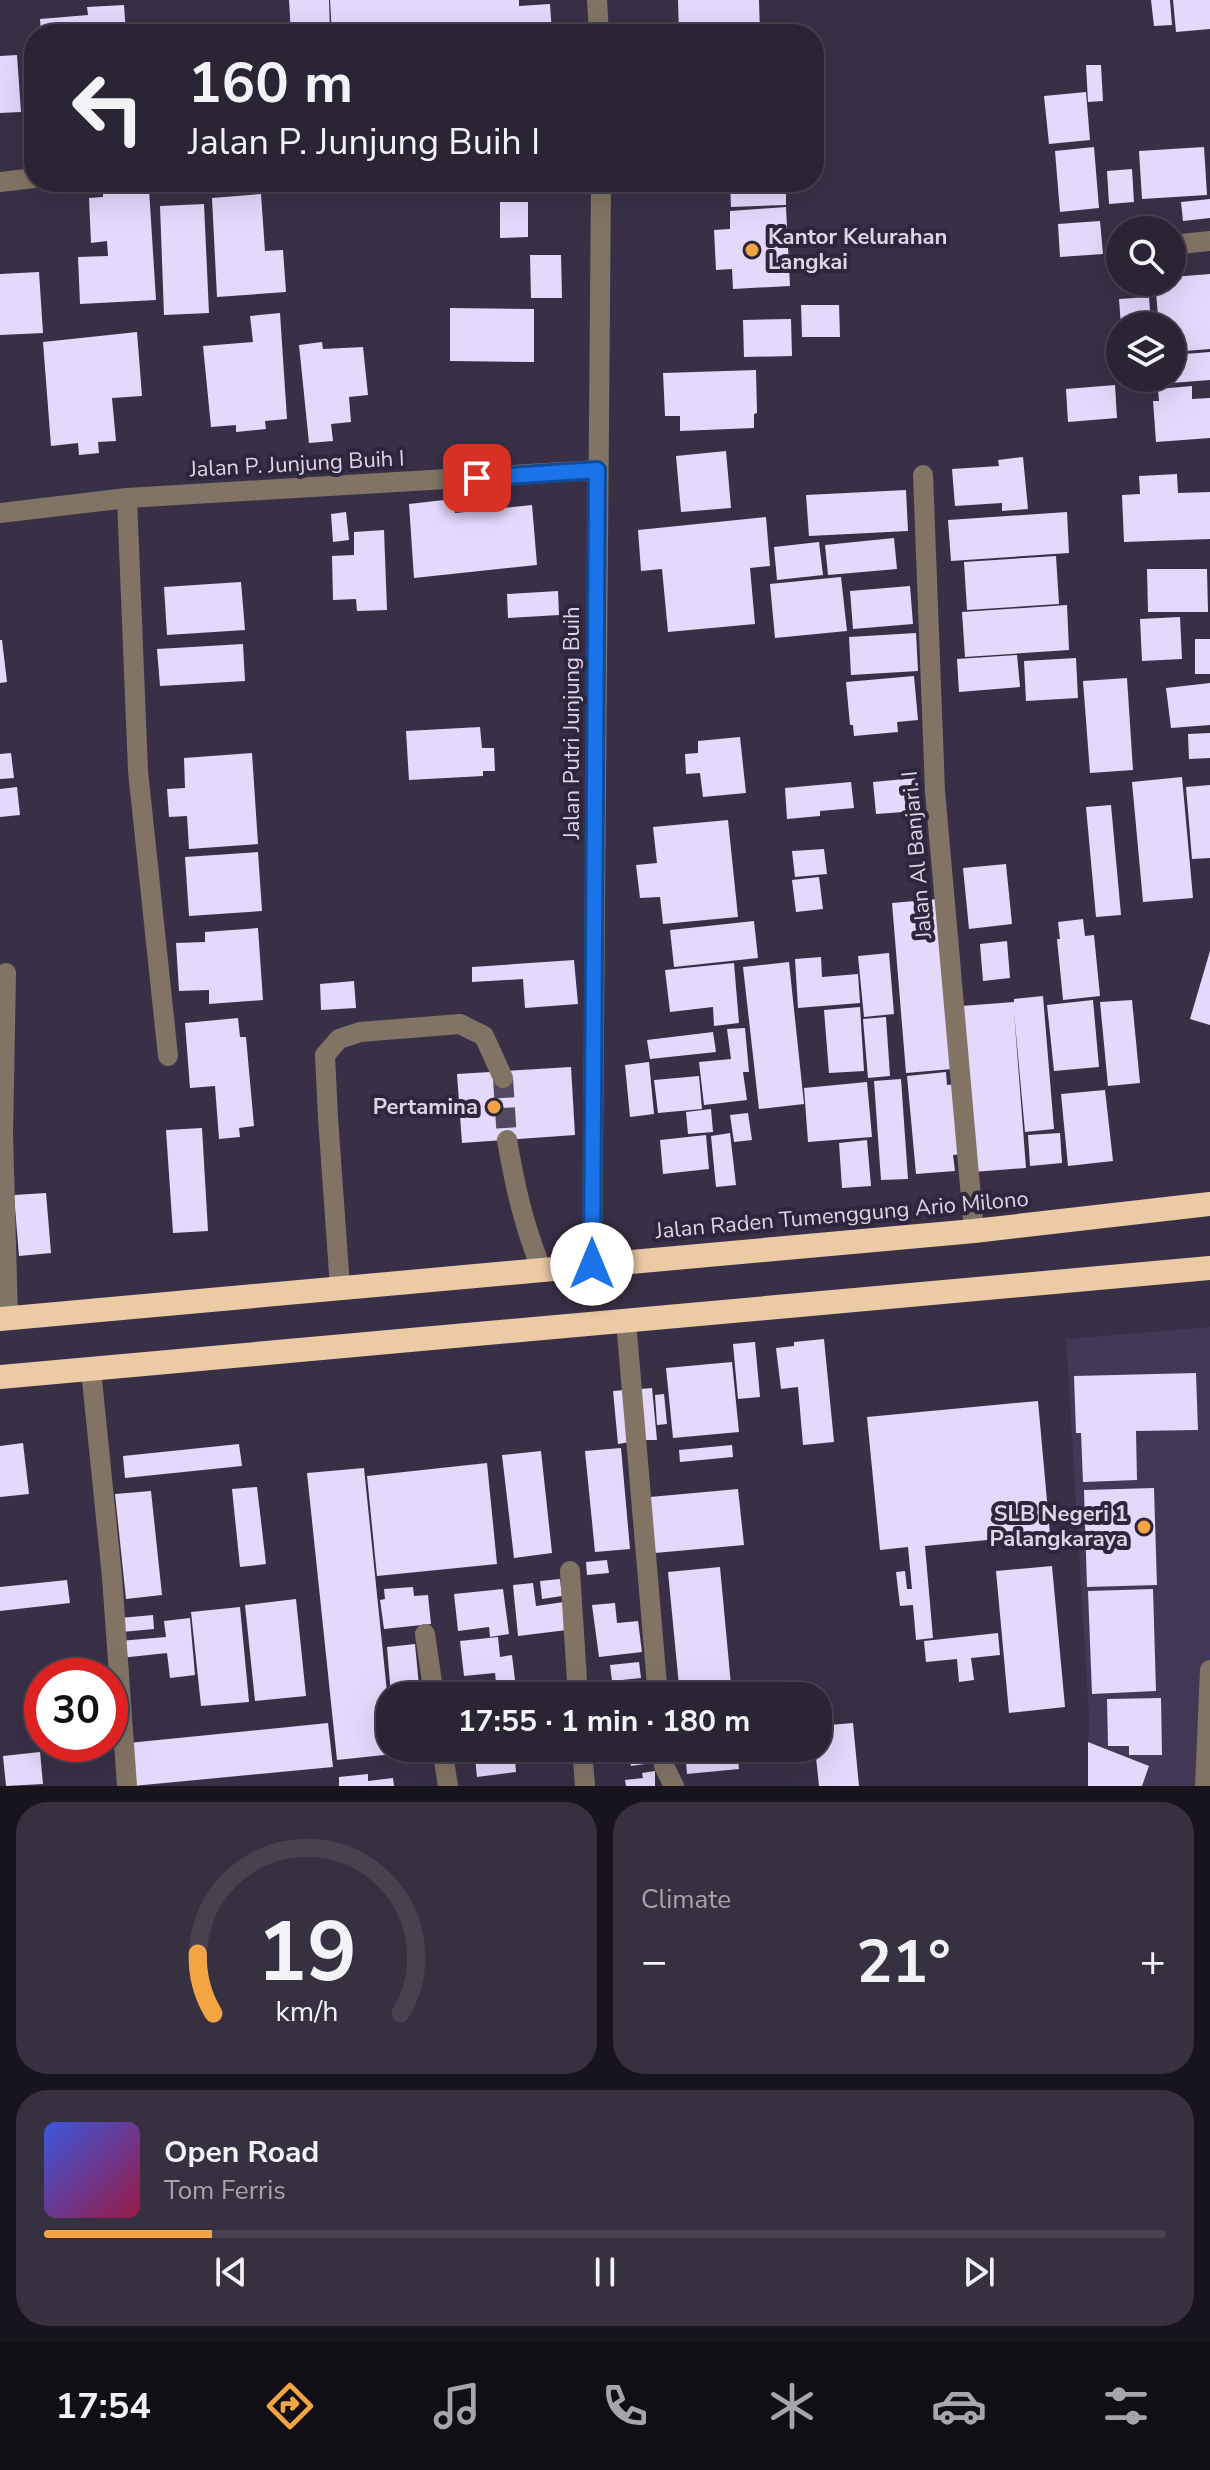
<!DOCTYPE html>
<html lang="en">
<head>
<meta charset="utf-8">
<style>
  :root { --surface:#2b2435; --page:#373041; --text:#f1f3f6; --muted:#a6a4ad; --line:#474150; --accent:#f2a542 }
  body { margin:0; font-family:"Nunito Sans",sans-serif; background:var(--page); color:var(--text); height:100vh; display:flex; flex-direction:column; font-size:30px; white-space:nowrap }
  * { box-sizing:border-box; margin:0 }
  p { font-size:26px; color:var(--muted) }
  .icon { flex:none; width:44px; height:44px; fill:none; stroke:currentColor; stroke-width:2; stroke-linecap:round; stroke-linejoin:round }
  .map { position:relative; height:1786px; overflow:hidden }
  .panel { display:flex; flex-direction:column; gap:16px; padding:16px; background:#18141d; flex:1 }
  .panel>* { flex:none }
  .top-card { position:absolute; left:24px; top:24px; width:800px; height:168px; border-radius:32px; box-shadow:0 8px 32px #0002,0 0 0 2px var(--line); background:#2b2435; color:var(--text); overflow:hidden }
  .controls { position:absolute; left:1106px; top:216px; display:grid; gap:16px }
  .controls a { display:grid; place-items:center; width:80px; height:80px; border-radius:50%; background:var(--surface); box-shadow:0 8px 32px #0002,0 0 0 2px var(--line); font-size:40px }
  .speed { position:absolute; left:24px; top:1658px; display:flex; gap:16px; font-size:40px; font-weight:700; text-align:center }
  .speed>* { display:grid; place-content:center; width:104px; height:104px; border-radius:50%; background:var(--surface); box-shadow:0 8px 32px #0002,0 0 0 2px var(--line); line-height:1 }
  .speed .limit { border:12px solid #d22; background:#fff; color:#111 }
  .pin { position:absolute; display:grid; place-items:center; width:68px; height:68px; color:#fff; margin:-34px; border-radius:16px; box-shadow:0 4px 12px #0006 }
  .me { position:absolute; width:88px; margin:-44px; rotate:0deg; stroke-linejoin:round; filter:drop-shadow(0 0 6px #0008) }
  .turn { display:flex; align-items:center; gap:28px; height:168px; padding:0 32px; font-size:36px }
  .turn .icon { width:104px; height:104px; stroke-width:2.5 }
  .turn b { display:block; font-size:56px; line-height:68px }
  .big { font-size:60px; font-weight:700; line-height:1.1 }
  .panel .tile { flex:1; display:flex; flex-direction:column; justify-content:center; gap:12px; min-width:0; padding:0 28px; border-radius:32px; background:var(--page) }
  .panel .dial { align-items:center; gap:0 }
  .dial svg { height:208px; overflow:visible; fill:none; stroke:var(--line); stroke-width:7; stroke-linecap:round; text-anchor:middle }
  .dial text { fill:var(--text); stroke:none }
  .song { display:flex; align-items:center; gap:24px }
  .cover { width:96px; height:96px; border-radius:12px; background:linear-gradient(135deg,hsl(230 70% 55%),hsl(340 70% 35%)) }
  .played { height:8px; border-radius:4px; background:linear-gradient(90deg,var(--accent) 15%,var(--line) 15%) }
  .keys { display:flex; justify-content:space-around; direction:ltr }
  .heat { display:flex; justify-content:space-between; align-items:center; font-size:44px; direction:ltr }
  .panel .tiles { flex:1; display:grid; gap:16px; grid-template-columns:1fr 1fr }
  .tile:last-child { grid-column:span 2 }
  .trip { position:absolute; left:376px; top:1682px; width:456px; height:80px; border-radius:32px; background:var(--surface); box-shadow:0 8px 32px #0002,0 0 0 2px var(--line); font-weight:700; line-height:80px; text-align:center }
  .tabs { display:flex; height:128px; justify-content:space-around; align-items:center; background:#110e15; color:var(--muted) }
  .tabs .icon { width:56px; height:56px }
  .tabs .active { color:var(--accent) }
  .tabs b { font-size:36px; color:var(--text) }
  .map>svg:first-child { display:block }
  .built { fill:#433855 }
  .building { fill:#e4d8fb }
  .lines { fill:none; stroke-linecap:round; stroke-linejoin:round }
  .minor-tunnel { stroke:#51495f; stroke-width:20; stroke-dasharray:20 10; stroke-linecap:butt }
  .minor { stroke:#827465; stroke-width:20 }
  .highway { stroke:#eccaa6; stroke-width:24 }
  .route-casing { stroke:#114b97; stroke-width:20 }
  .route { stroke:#1a73e8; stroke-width:14 }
  .poi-dot { fill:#f2a542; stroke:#2f263d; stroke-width:3 }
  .labels { text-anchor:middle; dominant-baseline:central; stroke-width:8; stroke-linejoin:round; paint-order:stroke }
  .poi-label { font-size:22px; font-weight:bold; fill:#dcd7e6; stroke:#2f263d; text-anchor:end }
  .street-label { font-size:22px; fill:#dcd7e6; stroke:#2f263d }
</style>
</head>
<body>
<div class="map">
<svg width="1210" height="1786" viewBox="0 0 1210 1786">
  <rect width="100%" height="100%" fill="#393047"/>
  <polygon class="built" points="1210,1327 1210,1786 1089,1786 1089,1715 1066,1339"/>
  <g class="building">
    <polygon points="289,0 329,0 330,33 291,34"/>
    <polygon points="330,0 519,0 519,6 550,4 552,34 332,34"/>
    <polygon points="678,0 759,0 760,34 679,34"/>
    <polygon points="1151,0 1170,0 1172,25 1154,26"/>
    <polygon points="1173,0 1210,0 1210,29 1176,32"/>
    <polygon points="124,5 126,34 41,34 40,19 88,15 87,7"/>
    <polygon points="269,25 269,34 190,34 190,28"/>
    <polygon points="17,55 21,112 0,113 0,56"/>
    <polygon points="1086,65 1101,65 1103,101 1088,102"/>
    <polygon points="1086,92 1090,140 1049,144 1044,96"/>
    <polygon points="1094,147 1099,208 1060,212 1055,151"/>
    <polygon points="1204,147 1207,195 1142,199 1139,151"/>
    <polygon points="1132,169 1134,202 1109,204 1107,171"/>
    <polygon points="730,182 786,182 786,205 731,207"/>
    <polygon points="149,189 156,300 80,304 78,257 108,256 107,241 91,243 89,198 103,197 103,191"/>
    <polygon points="261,194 265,251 283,250 286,292 217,297 212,198"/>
    <polygon points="1210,199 1210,218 1183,221 1181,202"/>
    <polygon points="500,202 528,202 528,237 500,238"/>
    <polygon points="204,204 209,313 164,315 160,206"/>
    <polygon points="786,207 790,286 733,289 732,269 716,270 714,230 730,229 730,211"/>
    <polygon points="1100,221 1103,254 1060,257 1058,224"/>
    <polygon points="530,255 561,255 562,298 531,298"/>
    <polygon points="39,272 43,333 0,335 0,274"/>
    <polygon points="1210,274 1210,349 1172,352 1172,326 1159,326 1155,282 1172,282 1172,277"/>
    <polygon points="1149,297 1151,326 1121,326 1119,299"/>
    <polygon points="801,305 839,305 840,337 802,337"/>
    <polygon points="450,308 534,309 534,362 450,361"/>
    <polygon points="280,313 287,419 265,421 266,429 236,432 236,425 211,427 203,346 253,342 250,316"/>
    <polygon points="791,319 792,356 744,357 743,320"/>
    <polygon points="137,332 142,396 112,398 116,441 98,442 99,453 79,455 78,443 51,446 43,342"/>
    <polygon points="322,342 323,349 363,347 368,395 349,397 351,422 331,424 333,441 309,443 299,345"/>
    <polygon points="1210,352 1210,380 1158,384 1157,378 1172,378 1172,355"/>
    <polygon points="756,370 757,413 754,414 754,428 680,431 680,416 665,416 663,373"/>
    <polygon points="1115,385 1117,418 1068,422 1066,389"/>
    <polygon points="1192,386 1192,399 1210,398 1210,438 1156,442 1153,401 1159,401 1158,389"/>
    <polygon points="726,451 731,508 681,512 676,456"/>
    <polygon points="1023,457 1028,509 1002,511 1002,503 955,506 952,469 999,466 998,460"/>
    <polygon points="1177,474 1178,493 1210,492 1210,539 1124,542 1122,495 1140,494 1139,476"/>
    <polygon points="906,490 908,531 809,536 806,495"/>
    <polygon points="453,499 455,513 532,505 537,565 414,578 409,504"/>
    <polygon points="346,512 349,540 333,542 331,514"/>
    <polygon points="1067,512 1069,553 951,561 948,520"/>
    <polygon points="766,517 770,566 750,568 755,624 668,632 662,569 641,571 638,530"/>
    <polygon points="384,530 387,610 357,611 356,599 333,600 332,556 354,555 354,532"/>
    <polygon points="894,538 897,569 828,575 825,545"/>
    <polygon points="819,542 823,575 777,580 774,547"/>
    <polygon points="1056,556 1059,604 967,610 964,562"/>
    <polygon points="1147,569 1207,569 1208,612 1148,612"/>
    <polygon points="841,577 847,631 775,638 770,584"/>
    <polygon points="241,582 245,630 167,635 164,587"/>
    <polygon points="910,586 913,624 853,629 850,591"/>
    <polygon points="558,591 559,615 508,618 507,594"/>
    <polygon points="1067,605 1069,650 965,657 962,612"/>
    <polygon points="1180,617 1182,659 1142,661 1140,619"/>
    <polygon points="916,633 918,671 851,675 849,637"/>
    <rect x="1195" y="639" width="15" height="35"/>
    <polygon points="0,640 2,640 7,682 0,683"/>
    <polygon points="243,644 245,681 160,686 157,649"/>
    <polygon points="1017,655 1020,687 959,692 957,659"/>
    <polygon points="1076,658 1078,698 1026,701 1024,661"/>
    <polygon points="914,676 918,720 897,722 898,732 854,736 853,725 850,725 846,682"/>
    <polygon points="1127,678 1133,770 1090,773 1083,681"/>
    <polygon points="1210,683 1210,725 1171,728 1166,688"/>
    <polygon points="480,727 482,748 494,748 495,771 483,771 483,776 409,780 406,731"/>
    <polygon points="1210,733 1210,758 1189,759 1188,734"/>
    <polygon points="740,737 746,793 703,797 700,773 686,774 685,754 698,753 698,741"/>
    <polygon points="11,753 14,778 0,779 0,754"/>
    <polygon points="252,753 258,844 189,849 187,816 169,817 167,789 185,788 184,758"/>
    <polygon points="1182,777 1193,898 1143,902 1132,782"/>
    <polygon points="915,778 917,811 876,814 873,782"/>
    <polygon points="851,782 854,808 820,811 820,816 787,819 785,788"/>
    <polygon points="1210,785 1210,858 1192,859 1186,787"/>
    <polygon points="17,787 20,815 0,817 0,789"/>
    <polygon points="1111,805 1121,915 1096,917 1086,807"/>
    <polygon points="728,820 738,917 663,924 660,897 640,898 636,865 657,863 653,827"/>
    <polygon points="824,849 827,874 795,877 792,851"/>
    <polygon points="258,852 262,911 189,916 185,857"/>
    <polygon points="1006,864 1012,924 969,929 963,868"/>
    <polygon points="819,877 823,909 796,912 792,880"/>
    <polygon points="938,899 952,1069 906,1073 892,903"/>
    <polygon points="1083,919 1085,936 1094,935 1100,996 1063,1000 1057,939 1060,939 1058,922"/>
    <polygon points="754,921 758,958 674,967 670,930"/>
    <polygon points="258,928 263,1000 209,1004 209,990 179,991 176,943 205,942 205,932"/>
    <polygon points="1007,941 1010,978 983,981 980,944"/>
    <polygon points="1210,951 1210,1025 1190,1019"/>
    <polygon points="889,953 894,1014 864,1017 858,956"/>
    <polygon points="821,957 822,977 858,974 860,1003 798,1008 795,959"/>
    <polygon points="574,960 578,1004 525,1008 523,979 472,982 472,967"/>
    <polygon points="789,962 804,1104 759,1109 743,967"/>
    <polygon points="734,963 739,1023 714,1026 713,1007 670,1012 665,970"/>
    <polygon points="354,981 356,1008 321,1010 320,984"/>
    <polygon points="1043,996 1054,1129 1025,1132 1014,1012 1026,1168 973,1172 961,1006 1014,1002 1014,999"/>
    <polygon points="1093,1000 1099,1067 1054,1071 1047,1005"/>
    <polygon points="1132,1000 1140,1083 1108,1086 1100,1002"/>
    <polygon points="860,1007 864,1071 829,1073 824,1010"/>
    <polygon points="886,1017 890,1076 868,1078 863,1019"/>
    <polygon points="238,1018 240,1037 246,1037 254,1126 239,1128 240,1137 219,1139 215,1086 190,1088 185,1023"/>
    <polygon points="745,1028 749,1072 743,1072 747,1100 704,1105 699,1062 731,1059 727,1029"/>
    <polygon points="713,1032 716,1052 650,1059 647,1040"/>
    <polygon points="649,1062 654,1114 630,1117 625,1065"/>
    <polygon points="571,1067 575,1135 462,1143 457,1074"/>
    <polygon points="946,1072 947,1085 956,1084 962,1154 953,1155 955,1171 916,1174 907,1076"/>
    <polygon points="699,1076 702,1109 658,1113 654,1080"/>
    <polygon points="901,1079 908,1179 881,1180 874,1081"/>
    <polygon points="867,1082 872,1137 808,1142 804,1088"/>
    <polygon points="1105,1090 1113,1161 1068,1166 1061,1094"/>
    <polygon points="711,1109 713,1132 688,1134 686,1112"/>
    <polygon points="748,1113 752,1140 734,1142 730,1115"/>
    <polygon points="202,1128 208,1231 173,1233 166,1130"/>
    <polygon points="730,1133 736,1185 716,1187 711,1136"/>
    <polygon points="1060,1133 1062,1163 1030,1166 1028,1135"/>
    <polygon points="706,1135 709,1169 663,1174 660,1140"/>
    <polygon points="867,1140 871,1186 842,1188 839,1143"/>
    <polygon points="46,1193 51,1253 19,1256 14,1195"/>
    <polygon points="824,1339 834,1442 803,1445 798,1387 781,1389 776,1348 794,1346 794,1342"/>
    <polygon points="755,1342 760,1397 738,1399 733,1344"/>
    <polygon points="732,1362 739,1432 673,1438 666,1368"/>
    <polygon points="1196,1373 1198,1430 1136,1431 1137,1480 1083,1482 1081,1433 1076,1433 1074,1376"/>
    <polygon points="652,1388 657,1440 645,1440 640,1389"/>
    <polygon points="625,1390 630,1442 618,1444 613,1391"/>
    <polygon points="664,1394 667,1424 657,1425 655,1395"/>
    <polygon points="1038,1401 1050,1534 925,1546 933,1638 916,1640 913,1605 900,1606 896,1572 905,1571 907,1589 912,1589 908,1547 880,1550 867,1417"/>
    <polygon points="23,1443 29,1494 0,1497 0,1446"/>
    <polygon points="239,1444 242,1466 125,1478 123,1456"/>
    <polygon points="732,1445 733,1457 680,1462 679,1450"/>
    <polygon points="621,1448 630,1549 595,1552 585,1451"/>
    <polygon points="541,1451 552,1553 514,1558 502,1455"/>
    <polygon points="487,1463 497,1564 377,1576 367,1476"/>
    <polygon points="364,1468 390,1721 390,1748 393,1748 393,1754 337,1760 307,1473"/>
    <polygon points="257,1487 266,1564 240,1567 232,1489"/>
    <polygon points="1154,1488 1157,1585 1087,1587 1084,1490"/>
    <polygon points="738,1489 744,1545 655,1553 650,1497"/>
    <polygon points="151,1491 162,1595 126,1599 115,1494"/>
    <polygon points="607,1560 609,1573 587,1575 586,1562"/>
    <polygon points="1052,1566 1065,1707 1009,1713 996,1571"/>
    <polygon points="720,1567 732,1696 680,1696 668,1572"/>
    <polygon points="560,1579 562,1596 542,1599 540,1581"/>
    <polygon points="67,1580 70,1603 0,1611 0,1587"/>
    <polygon points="533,1583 536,1606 564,1602 567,1630 518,1636 513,1585"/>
    <polygon points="413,1587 414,1596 428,1595 431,1624 384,1629 380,1600 385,1599 384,1589"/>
    <polygon points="503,1589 509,1634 490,1637 489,1627 458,1631 454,1594"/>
    <polygon points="1153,1589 1156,1691 1092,1694 1088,1591"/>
    <polygon points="296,1599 306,1696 255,1701 245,1605"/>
    <polygon points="615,1603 617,1623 638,1621 642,1652 599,1657 592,1605"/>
    <polygon points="240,1607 249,1702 201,1706 191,1612"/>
    <polygon points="153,1615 154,1629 122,1632 120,1618"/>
    <polygon points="190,1618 195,1675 170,1678 167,1653 120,1658 119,1641 166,1637 164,1621"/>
    <polygon points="998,1633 1000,1655 971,1658 974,1680 959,1682 957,1659 926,1662 924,1641"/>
    <polygon points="498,1637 500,1657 512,1655 515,1680 496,1682 495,1673 464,1676 460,1641"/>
    <polygon points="415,1644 420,1696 391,1696 387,1647"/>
    <polygon points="639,1662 641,1678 612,1681 610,1665"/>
    <polygon points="773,1683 774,1696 735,1696 734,1687"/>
    <polygon points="505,1686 506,1696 468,1696 467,1690"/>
    <polygon points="1161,1698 1162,1755 1129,1755 1129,1746 1108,1746 1107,1699"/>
    <polygon points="328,1723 333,1767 133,1786 128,1743"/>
    <polygon points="853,1723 859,1786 819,1786 815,1748 818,1748 818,1726"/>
    <polygon points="1088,1742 1149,1766 1142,1786 1088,1786"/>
    <polygon points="474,1748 514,1748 516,1772 477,1777"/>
    <polygon points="621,1748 650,1748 652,1763 631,1766 629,1753 622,1754"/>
    <polygon points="685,1748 737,1748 739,1769 687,1774"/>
    <polygon points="40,1752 43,1784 6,1786 3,1756"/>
    <polygon points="655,1771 655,1786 626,1786 625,1780 643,1778 642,1773"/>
    <polygon points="368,1774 368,1781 393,1778 394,1786 339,1786 339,1777"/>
  </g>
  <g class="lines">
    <polyline class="minor-tunnel" points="503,1078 507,1140"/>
    <g class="minor">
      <polyline points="597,0 599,34"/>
      <polyline points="0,182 34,178"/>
      <polyline points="1172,245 1210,241"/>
      <polyline points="923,475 935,791 974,1231"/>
      <polyline points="127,498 138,771 168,1056"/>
      <polyline points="0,513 127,498 597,470"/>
      <polyline points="6,973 3,1134 8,1318"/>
      <path d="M507 1140C515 1186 524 1227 542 1270"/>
      <polyline points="592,1264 601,182"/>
      <polyline points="340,1287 328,1118 325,1055 339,1039 360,1032 460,1024 484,1036 503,1078"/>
      <polyline points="626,1321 658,1696"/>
      <polyline points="91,1370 112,1577 127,1786"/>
      <polyline points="570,1571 578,1696"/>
      <polyline points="425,1634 434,1696"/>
      <polyline points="442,1748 448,1786"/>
      <polyline points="582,1748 585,1786"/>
      <polyline points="662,1748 664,1766 674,1786"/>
      <polyline points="1205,1786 1210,1670"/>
    </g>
    <g class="highway">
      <polyline points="0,1319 974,1231 1210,1204"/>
      <polyline points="0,1377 1210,1268"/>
    </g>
  </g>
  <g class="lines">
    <g class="route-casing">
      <polyline id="route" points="477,478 597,470 592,1264"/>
    </g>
    <use href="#route" class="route"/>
  </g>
  <g class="poi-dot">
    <circle cx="752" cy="250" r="8"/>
    <circle cx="494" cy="1107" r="8"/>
    <circle cx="1144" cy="1527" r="8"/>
  </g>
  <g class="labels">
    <g class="poi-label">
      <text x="768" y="237" text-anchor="start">Kantor Kelurahan<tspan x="768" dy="25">Langkai</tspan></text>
      <text x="478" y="1107">Pertamina</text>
      <text x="1128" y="1514">SLB Negeri 1<tspan x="1128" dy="25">Palangkaraya</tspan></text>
    </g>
    <g class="street-label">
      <text transform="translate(297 464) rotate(-3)">Jalan P. Junjung Buih I</text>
      <text transform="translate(572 723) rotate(-90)">Jalan Putri Junjung Buih</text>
      <text transform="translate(917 855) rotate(-95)">Jalan Al Banjari. I</text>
      <text transform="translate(842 1215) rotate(-5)">Jalan Raden Tumenggung Ario Milono</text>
    </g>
  </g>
</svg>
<div class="controls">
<a><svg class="icon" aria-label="search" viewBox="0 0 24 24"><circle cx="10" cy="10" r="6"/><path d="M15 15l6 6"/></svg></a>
<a><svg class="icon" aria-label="layers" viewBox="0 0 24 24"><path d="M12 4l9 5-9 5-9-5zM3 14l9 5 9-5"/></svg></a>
</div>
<div class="speed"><div class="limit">30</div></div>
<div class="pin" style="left:477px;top:478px;background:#d93025"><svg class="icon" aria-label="arrive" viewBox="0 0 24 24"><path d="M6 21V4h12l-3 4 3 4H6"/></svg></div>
<svg class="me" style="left:592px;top:1264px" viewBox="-20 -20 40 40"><circle r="19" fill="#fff"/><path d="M0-13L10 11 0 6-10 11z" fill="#1a73e8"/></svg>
<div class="trip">17:55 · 1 min · 180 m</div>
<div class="top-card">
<div class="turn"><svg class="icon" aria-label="left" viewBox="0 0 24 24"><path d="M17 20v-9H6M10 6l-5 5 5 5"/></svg><div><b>160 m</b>Jalan P. Junjung Buih I</div></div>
</div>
</div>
<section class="panel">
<div class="tiles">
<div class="tile dial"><svg viewBox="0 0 100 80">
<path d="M14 69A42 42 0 1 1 86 69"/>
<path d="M14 69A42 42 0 0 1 8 46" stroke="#f2a542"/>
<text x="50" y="56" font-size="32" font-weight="700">19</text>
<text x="50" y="72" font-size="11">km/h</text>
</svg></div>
<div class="tile"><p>Climate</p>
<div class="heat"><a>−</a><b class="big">21°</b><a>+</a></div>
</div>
<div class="tile">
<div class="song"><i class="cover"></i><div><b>Open Road</b><p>Tom Ferris</p></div></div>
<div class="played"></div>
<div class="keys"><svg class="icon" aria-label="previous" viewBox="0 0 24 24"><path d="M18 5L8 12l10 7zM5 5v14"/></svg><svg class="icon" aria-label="pause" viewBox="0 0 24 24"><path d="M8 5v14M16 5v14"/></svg><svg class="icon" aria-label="next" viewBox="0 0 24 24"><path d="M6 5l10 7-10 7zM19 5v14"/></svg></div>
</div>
</div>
</section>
<nav class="tabs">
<b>17:54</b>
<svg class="icon active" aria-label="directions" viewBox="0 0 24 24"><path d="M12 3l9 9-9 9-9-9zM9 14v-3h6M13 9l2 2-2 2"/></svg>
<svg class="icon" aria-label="music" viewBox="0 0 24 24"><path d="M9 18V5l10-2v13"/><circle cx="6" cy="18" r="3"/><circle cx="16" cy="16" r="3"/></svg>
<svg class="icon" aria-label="phone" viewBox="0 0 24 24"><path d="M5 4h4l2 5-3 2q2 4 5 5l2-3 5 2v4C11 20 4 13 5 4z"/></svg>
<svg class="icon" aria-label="climate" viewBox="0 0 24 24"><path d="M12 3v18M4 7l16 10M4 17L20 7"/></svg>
<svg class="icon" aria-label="car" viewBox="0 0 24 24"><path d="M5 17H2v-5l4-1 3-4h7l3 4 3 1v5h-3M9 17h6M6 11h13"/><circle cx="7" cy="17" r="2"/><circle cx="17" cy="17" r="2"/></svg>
<svg class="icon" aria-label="filters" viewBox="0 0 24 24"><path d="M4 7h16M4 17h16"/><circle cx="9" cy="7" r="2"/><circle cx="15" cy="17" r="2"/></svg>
</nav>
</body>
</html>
